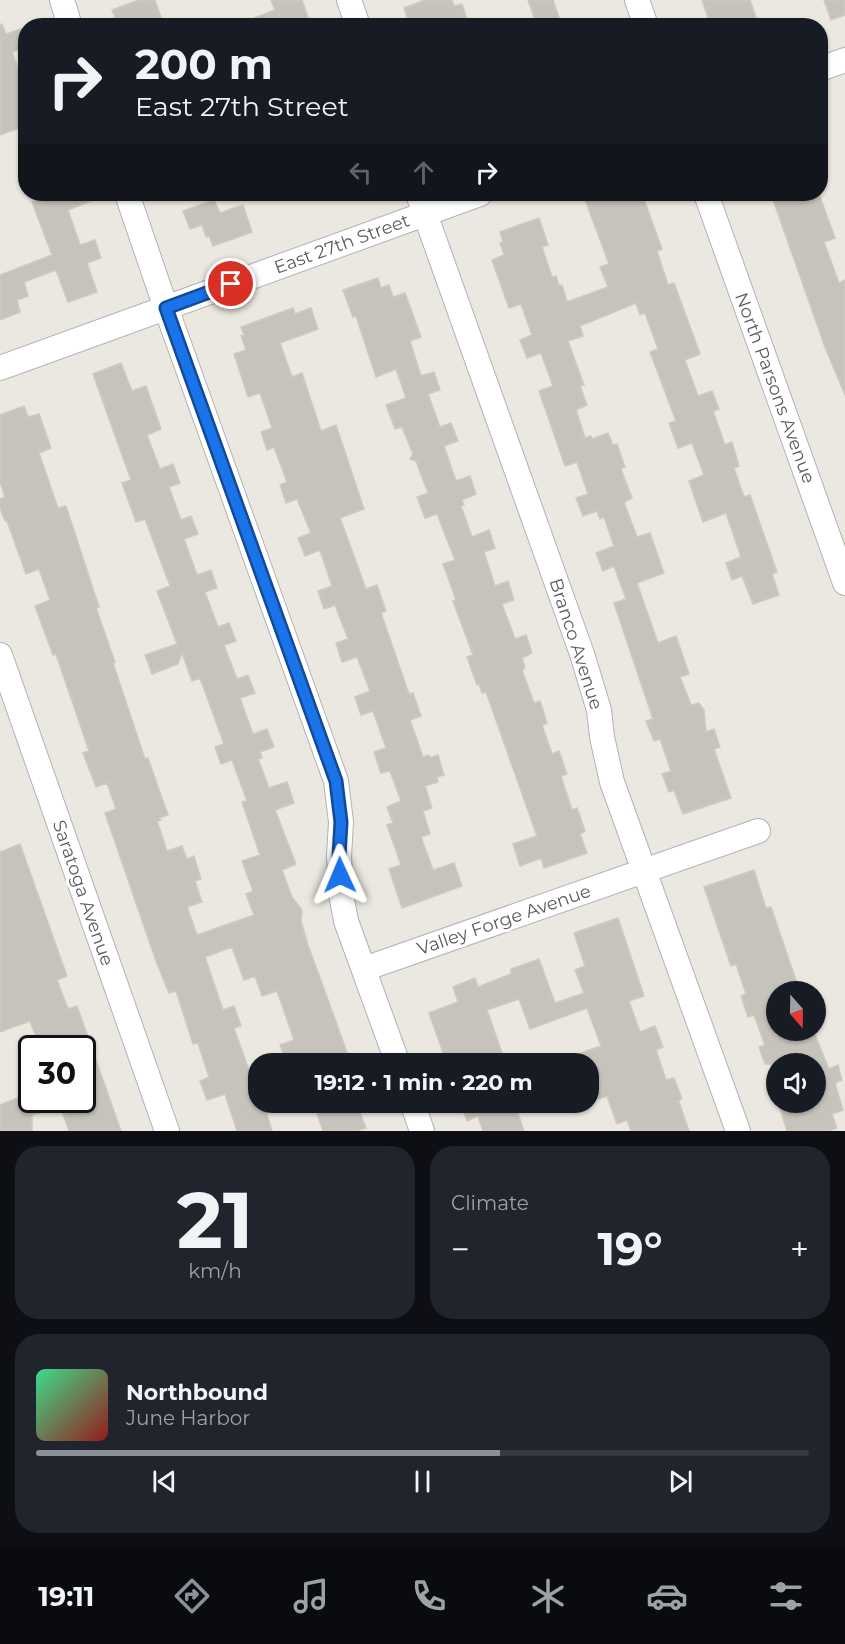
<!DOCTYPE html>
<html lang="en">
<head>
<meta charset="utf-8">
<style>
  :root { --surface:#171b24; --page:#20242c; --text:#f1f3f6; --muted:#9ea1a6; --line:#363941; --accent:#8c9099 }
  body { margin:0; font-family:Montserrat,sans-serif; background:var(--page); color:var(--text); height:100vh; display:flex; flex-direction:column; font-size:22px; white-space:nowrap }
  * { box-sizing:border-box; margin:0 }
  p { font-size:20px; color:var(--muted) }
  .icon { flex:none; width:33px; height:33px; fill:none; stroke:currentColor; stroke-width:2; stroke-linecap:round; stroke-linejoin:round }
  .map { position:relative; height:1131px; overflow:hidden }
  .drawer { display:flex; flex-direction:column; gap:15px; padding:15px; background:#0d0f14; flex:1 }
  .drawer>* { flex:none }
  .top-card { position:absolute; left:18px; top:18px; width:810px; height:183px; border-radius:24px; box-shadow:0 2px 4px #0004; background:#171b24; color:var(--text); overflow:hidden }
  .needle { width:39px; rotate:160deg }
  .controls { position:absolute; left:766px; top:981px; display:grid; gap:12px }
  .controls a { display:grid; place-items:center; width:60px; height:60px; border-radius:50%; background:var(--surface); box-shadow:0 2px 4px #0004; font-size:30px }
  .speed { position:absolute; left:18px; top:1035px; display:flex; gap:12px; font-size:30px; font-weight:700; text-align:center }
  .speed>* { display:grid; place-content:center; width:78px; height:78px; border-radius:50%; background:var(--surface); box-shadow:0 2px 4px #0004; line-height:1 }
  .speed .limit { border:3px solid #111; border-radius:9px; background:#fff; color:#111 }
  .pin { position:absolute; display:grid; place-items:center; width:51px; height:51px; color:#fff; margin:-26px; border:3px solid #fff; border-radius:50%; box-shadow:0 2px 6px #0007 }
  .me { position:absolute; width:66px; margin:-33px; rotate:359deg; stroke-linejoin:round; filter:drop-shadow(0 0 4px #0008) }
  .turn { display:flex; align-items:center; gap:21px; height:126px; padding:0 18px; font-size:27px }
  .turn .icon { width:78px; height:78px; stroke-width:2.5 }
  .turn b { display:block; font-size:42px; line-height:51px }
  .lanes { display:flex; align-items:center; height:57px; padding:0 18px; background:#0003; justify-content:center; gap:30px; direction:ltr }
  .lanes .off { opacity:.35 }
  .big { font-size:45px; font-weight:700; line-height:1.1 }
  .drawer .tile { flex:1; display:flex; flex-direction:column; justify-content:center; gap:9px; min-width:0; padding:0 21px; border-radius:24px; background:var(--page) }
  .drawer .dial { align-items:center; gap:0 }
  .dial b { font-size:78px; line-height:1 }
  .song { display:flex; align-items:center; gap:18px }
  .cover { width:72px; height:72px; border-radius:9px; background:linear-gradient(135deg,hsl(150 70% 55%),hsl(0 70% 35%)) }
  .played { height:6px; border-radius:3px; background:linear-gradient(90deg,var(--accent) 60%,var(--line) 60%) }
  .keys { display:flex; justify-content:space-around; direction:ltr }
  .heat { display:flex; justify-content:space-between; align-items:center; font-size:33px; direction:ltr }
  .drawer .tiles { flex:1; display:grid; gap:15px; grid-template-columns:1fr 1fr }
  .tile:last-child { grid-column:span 2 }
  .trip { position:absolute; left:248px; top:1053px; width:351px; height:60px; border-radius:24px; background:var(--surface); box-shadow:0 2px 4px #0004; font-weight:700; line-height:60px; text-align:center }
  .tab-bar { display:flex; height:96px; justify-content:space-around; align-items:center; background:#090b0e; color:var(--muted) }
  .tab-bar .icon { width:42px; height:42px }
  .tab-bar .on { color:var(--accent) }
  .tab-bar b { font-size:27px; color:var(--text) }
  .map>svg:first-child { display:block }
  .building { fill:#c6c3bd; stroke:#cecabf; stroke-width:1.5 }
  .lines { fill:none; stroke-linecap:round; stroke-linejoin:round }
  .minor-casing { stroke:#b1b2b7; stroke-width:26 }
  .minor { stroke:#fff; stroke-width:24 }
  .route-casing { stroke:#114b97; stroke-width:15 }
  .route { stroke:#1a73e8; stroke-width:10 }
  .labels { text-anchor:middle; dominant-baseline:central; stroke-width:6; stroke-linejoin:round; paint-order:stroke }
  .street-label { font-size:18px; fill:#595c60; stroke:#fff }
</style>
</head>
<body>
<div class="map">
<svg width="845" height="1131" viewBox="0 0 845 1131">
  <rect width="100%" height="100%" fill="#eae8e0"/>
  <g class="building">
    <polygon points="139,0 155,0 164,26 118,26 112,10"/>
    <polygon points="271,0 302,0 311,26 238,26 238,24 275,10"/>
    <polygon points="425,0 452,0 454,6 462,4 469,26 410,26 404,8"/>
    <polygon points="528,0 553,0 562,26 537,26"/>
    <polygon points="702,0 750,0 759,26 711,26"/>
    <polygon points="824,0 845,0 845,15 831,20"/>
    <polygon points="2,24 6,34 21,29 26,42 26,47 12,52 26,90 26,126 0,135 0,25"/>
    <polygon points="55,194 106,194 106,195 68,210 80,245 95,240 101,258 87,263 97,292 68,302 56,270 24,282 28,296 17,300 20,312 0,320 0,275 52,255 32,202"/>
    <polygon points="583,194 634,194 637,201 644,199 662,249 657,251 668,285 674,283 700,354 685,360 698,396 712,391 719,409 713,411 725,445 732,442 739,466 734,468 744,497 750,495 777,572 772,574 779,595 753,604 742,576 732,580 726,563 741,557 726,513 703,522 689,481 704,475 692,443 678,448 669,423 676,421 650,352 658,349 645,313 640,315 636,303 580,326 583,336 568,341 584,385 580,386 587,405 576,410 585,438 591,436 592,439 608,433 613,445 617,444 625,467 621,469 632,498 624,502 637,537 650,533 664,573 637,583 658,643 676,636 689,674 680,677 691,705 699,703 704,710 706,732 714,729 720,747 714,749 731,798 683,814 674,790 669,792 662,774 671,771 660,739 654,741 646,721 653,719 614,603 626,599 614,566 603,571 596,553 614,546 604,517 600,519 597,511 583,516 576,498 588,494 577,462 565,466 539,391 553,386 541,353 527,358 520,340 532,335 521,304 509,308 492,260 504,255 500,243 503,242 500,232 539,218 548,245 542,247 552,277 556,276 559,286 562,285 567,302 608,287 600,267 609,264"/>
    <polygon points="771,194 819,194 835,238 824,242 839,283 845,280 845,395 825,347"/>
    <polygon points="214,200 220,213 243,205 252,232 213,246 209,236 206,237 202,225 190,229 183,211"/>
    <polygon points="378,278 381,288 389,285 393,297 405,293 421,337 410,341 421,376 434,372 440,390 428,394 440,427 451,423 458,441 444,446 456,481 470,476 476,494 462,500 464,505 461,506 472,537 489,530 495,548 484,552 495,586 508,581 514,600 502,604 515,639 526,635 532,653 522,658 525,668 522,670 534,703 540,701 547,723 542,725 552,754 559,751 567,774 561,776 572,810 577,808 585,831 580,834 587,853 544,868 541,858 520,866 513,844 537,836 486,692 482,693 479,684 477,685 467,657 473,655 453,601 456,600 443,564 455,560 437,514 425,518 417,497 428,493 416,461 410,459 413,454 402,427 395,429 386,405 406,398 396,369 376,377 356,316 353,317 343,290"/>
    <polygon points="293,308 295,314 311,308 318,329 280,343 292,377 302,373 321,431 336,425 364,509 340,518 366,589 377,585 386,611 381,613 409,694 413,693 421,716 410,720 423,757 429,755 430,758 438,755 444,775 437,777 438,782 425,786 432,808 423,811 430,834 421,837 433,870 454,863 462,886 402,908 389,869 401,865 387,825 393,823 387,807 401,801 390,771 381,773 374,752 386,748 373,711 361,715 355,697 370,691 357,657 342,662 336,643 348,639 335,605 324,609 318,591 332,586 320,550 305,556 298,538 311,533 297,499 286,503 280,485 287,482 274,447 267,450 261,432 272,428 260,393 248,397 234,354 246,350 241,336 244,335 241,327"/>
    <polygon points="121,363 132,391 146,386 161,429 147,435 160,469 173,464 180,483 169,487 181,520 191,516 198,534 184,539 197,575 211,570 217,588 205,592 218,627 229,623 236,641 224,645 237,679 248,675 255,693 240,698 253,734 267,729 274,747 260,752 262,758 258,759 269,788 287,782 294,803 275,810 296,864 282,870 292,897 302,910 301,921 308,945 347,1052 338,1056 340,1064 287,1064 280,1045 294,1040 277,991 262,996 255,976 244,980 232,947 205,957 223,1010 234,1006 241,1026 234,1028 258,1096 258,1102 263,1102 272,1131 237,1131 225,1094 207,1100 200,1081 209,1077 198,1043 193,1044 176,991 169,993 156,961 105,813 116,809 107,783 96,787 83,753 89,751 56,654 53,655 35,606 50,600 39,569 26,574 7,521 5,521 0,508 0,499 5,497 0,482 0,415 24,406 28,417 39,414 51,448 39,453 58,508 66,506 99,607 96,608 115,662 113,663 145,759 148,758 168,815 159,818 161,820 157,821 167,851 182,846 187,859 194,856 201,879 195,881 202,902 187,907 197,935 254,915 246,894 253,891 242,861 260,855 242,802 247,801 232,760 221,764 215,747 224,744 200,678 192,681 182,653 178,664 152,674 145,655 177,644 157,591 170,586 145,519 136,522 122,483 131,480 93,374"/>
    <polygon points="20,844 67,976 57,980 68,1009 77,1006 121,1131 69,1131 60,1106 32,1115 32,1131 0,1131 0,1105 32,1092 32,1100 82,1100 82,1048 40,1048 30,1021 0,1032 0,852"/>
    <polygon points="754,870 766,908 771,907 800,992 777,992 777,1030 813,1030 829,1069 838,1065 842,1080 835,1083 843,1110 832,1114 837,1128 828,1131 787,1131 778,1102 816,1102 816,1064 777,1064 777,1073 774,1073 771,1064 765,1064 759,1047 765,1045 754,1015 748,1017 741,996 746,994 736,964 731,966 704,887"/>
    <polygon points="618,918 644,996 629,1001 640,1032 655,1026 663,1047 656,1050 666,1080 674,1078 682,1099 676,1102 679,1102 689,1131 631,1131 627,1120 617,1124 607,1096 599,1099 588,1064 557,1064 557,1061 601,1046 587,1008 530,1029 519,999 487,1010 506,1064 447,1064 429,1013 458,1002 453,987 475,978 478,987 511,974 511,969 539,959 555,1003 584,993 575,970 585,966 574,933"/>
    <polygon points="313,1102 356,1102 366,1128 356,1131 323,1131"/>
    <polygon points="460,1102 514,1102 524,1131 483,1131 478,1116 467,1121"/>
  </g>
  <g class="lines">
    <g class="minor-casing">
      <g id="minor">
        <polyline points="62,0 70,26"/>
        <polyline points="349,0 358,26"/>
        <polyline points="637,0 646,26"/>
        <polyline points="820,69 845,60"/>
        <polyline points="127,194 166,308 336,781 341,822 339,856 341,894 346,921 398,1064"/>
        <polyline points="418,194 582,654 599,710 602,737 612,782 738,1131"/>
        <polyline points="706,194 845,583"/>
        <polyline points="0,368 480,194"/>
        <polyline points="0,655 167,1131"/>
        <polyline points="364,969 758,831"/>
        <polyline points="412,1102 422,1131"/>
      </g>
    </g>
    <use href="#minor" class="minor"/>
  </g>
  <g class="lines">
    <g class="route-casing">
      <polyline id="route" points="231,284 166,308 336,781 341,822 339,856 340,875"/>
    </g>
    <use href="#route" class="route"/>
  </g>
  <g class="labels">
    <g class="street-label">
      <text transform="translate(342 244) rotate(-20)">East 27th Street</text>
      <text transform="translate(775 388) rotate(70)">North Parsons Avenue</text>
      <text transform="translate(576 644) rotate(72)">Branco Avenue</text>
      <text transform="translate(83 893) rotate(71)">Saratoga Avenue</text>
      <text transform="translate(504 920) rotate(-19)">Valley Forge Avenue</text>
    </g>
  </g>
</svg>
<div class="controls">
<a><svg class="needle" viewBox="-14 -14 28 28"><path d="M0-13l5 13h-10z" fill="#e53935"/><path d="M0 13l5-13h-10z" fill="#9ea1a6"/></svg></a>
<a><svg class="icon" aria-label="sound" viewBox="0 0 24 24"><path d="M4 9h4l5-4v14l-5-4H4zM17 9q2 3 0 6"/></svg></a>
</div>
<div class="speed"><div class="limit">30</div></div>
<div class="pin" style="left:231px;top:284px;background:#d93025"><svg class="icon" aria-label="arrive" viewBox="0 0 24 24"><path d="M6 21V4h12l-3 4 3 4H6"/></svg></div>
<svg class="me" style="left:340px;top:875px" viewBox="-20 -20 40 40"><path d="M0-17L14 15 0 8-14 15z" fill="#1a73e8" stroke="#fff" stroke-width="4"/></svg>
<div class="trip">19:12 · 1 min · 220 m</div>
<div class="top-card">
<div class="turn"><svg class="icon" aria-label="right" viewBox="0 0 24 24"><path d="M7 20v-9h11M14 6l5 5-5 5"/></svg><div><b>200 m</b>East 27th Street</div></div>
<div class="lanes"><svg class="icon off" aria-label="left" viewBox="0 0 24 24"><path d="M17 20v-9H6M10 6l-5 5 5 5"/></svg><svg class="icon off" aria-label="ahead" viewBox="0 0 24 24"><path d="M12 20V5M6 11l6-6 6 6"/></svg><svg class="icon" aria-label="right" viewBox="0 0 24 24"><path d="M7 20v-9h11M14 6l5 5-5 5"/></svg></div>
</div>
</div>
<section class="drawer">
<div class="tiles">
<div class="tile dial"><b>21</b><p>km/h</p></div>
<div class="tile"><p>Climate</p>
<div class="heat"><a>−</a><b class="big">19°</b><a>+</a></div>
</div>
<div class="tile">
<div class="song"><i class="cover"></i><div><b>Northbound</b><p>June Harbor</p></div></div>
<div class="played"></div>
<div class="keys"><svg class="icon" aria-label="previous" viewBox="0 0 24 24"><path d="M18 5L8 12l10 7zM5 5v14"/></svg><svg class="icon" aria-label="pause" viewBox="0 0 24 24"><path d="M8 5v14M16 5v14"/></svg><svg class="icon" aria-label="next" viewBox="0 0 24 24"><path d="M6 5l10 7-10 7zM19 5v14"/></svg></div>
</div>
</div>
</section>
<nav class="tab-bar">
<b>19:11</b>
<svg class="icon on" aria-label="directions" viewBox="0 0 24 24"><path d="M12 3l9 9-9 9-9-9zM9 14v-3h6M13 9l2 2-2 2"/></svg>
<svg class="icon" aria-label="music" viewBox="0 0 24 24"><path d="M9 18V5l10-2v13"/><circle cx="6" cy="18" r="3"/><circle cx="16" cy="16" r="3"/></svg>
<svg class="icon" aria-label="phone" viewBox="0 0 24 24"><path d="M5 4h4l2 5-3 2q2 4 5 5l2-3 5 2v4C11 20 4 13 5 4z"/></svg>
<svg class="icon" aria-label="climate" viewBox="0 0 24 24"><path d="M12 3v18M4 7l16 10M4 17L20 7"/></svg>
<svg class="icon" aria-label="car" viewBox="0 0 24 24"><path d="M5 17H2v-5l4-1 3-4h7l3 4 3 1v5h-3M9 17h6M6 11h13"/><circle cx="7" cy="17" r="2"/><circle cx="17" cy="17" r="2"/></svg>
<svg class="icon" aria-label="filters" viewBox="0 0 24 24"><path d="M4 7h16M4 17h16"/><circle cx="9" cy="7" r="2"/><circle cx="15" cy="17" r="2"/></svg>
</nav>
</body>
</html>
